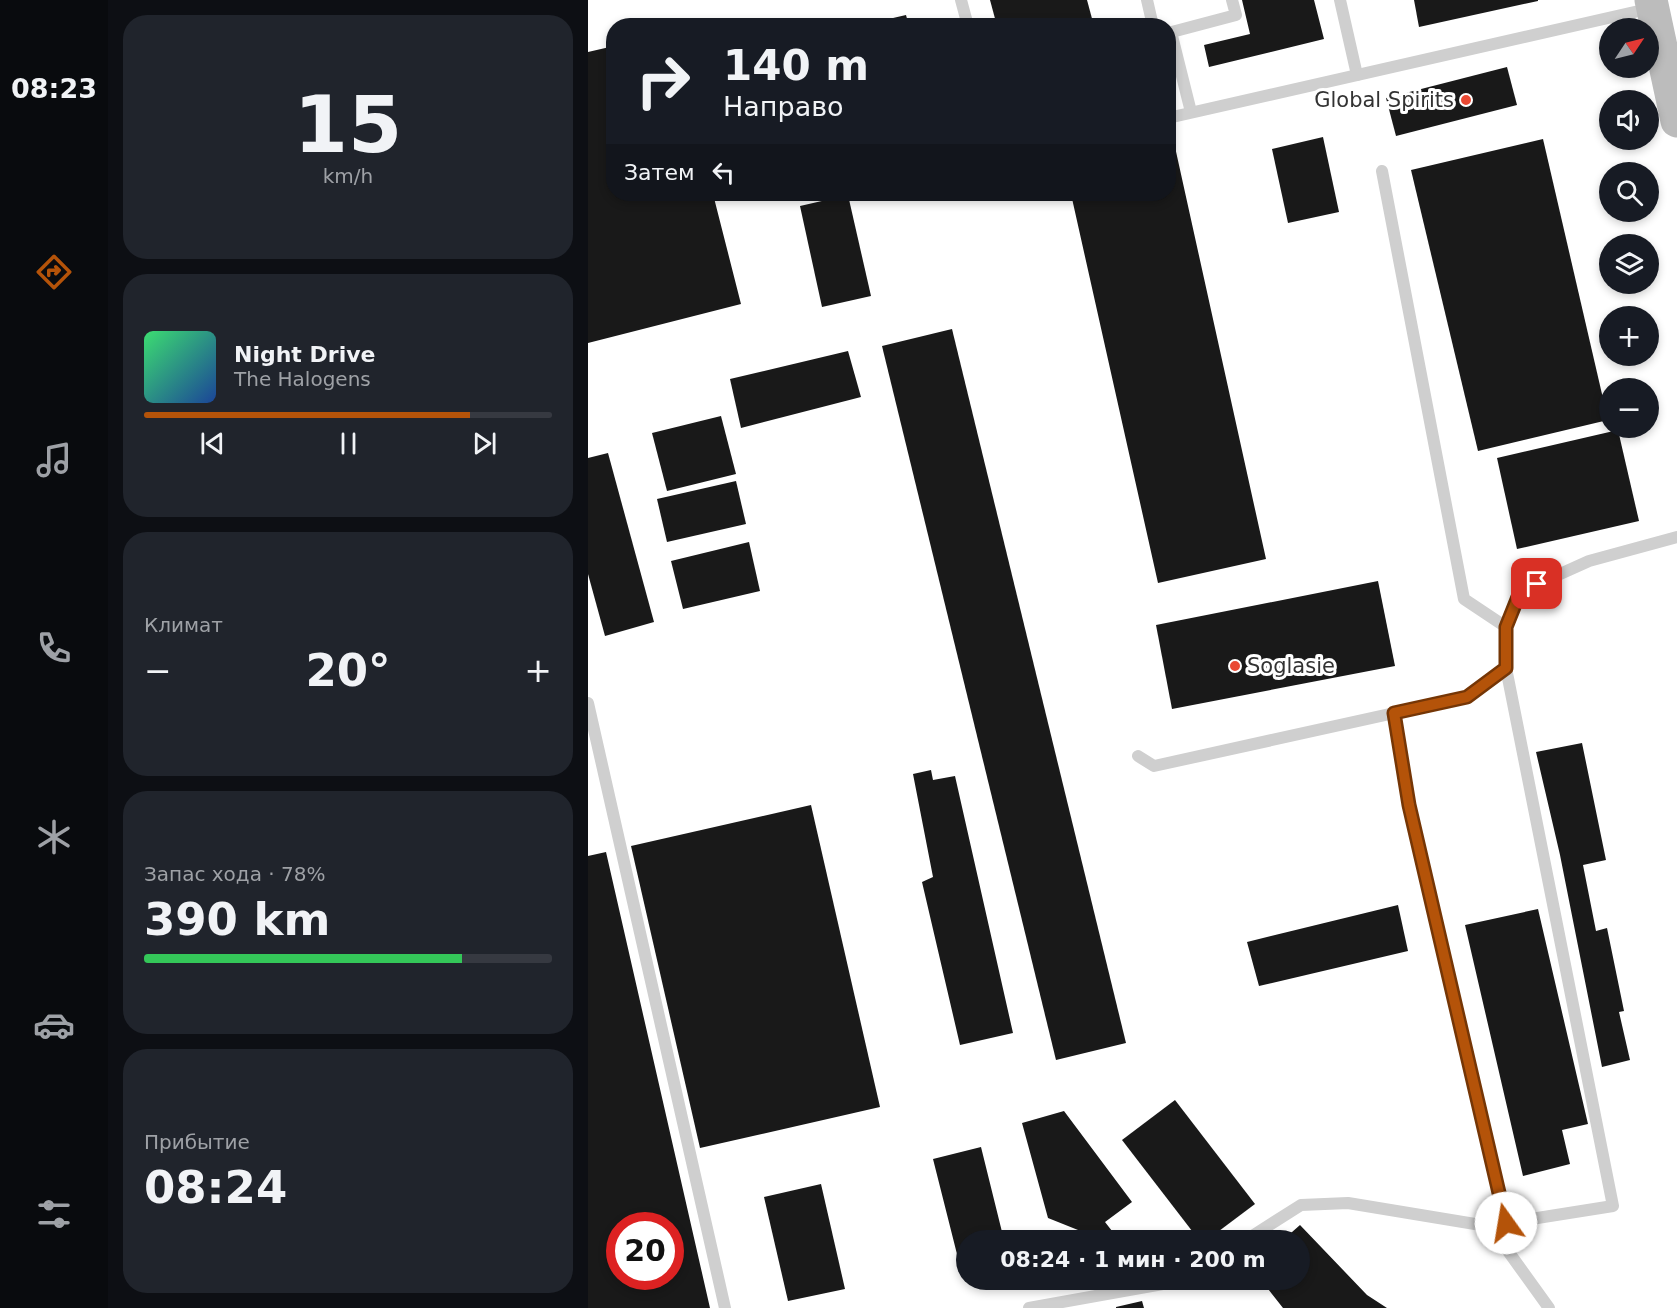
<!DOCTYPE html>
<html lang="ru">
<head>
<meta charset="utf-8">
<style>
  :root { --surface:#171b24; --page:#20242c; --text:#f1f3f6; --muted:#9ea1a6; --line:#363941; --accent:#b45309 }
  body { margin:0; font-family:"DejaVu Sans",sans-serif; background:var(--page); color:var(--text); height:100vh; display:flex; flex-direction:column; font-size:22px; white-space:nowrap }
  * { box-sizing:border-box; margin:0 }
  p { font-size:20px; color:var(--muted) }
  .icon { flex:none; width:33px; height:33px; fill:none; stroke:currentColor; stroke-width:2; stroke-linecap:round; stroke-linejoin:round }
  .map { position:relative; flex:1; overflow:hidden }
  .sheet { display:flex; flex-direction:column; gap:15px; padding:15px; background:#0d0f14; width:480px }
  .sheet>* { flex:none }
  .top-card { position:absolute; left:18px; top:18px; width:570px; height:183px; border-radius:24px; box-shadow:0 3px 9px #0003; background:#171b24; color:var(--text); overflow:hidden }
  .needle { width:39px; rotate:55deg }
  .tools { position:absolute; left:1011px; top:18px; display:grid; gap:12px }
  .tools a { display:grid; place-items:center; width:60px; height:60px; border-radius:50%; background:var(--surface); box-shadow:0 3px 9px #0003; font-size:30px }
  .speed { position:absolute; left:18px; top:1212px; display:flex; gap:12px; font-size:30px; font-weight:700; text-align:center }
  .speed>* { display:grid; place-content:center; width:78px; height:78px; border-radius:50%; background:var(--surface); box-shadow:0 3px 9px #0003; line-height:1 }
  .speed .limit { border:9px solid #d22; background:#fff; color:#111 }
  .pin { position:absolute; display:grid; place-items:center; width:51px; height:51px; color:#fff; margin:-26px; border-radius:12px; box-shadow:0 3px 9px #0006 }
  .me { position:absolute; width:66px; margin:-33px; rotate:347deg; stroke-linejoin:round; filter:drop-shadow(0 0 4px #0008) }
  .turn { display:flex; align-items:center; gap:21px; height:126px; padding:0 18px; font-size:27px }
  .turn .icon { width:78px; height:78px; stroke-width:2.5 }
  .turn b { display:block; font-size:42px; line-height:51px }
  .then { display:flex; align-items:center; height:57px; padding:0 18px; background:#0003; gap:12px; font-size:22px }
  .big { font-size:45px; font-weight:600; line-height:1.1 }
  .sheet .card { flex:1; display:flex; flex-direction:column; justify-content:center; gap:9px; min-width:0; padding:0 21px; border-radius:24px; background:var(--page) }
  .sheet .dial { align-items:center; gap:0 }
  .dial b { font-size:78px; line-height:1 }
  .song { display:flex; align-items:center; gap:18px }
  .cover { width:72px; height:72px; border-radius:9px; background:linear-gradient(135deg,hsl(140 70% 55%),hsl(220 70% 35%)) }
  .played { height:6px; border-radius:3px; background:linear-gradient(90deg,var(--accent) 80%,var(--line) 80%) }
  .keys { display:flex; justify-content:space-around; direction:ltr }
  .heat { display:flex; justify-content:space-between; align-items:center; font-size:33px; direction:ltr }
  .charge { height:9px; border-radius:4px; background:linear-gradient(90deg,#34c759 78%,var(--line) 0) }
  .trip { position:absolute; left:368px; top:1230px; width:354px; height:60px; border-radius:30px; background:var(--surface); box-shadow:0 3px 9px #0003; font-weight:600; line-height:60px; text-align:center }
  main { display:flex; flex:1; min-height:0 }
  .tab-bar { display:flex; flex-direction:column; width:108px; justify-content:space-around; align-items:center; background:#090b0e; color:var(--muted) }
  .tab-bar .icon { width:42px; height:42px }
  .tab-bar .on { color:var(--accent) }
  .tab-bar b { font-size:27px; color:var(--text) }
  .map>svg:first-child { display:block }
  .building { fill:#191919; fill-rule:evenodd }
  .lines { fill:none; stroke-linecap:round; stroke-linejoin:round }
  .service { stroke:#cfcfcf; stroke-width:12 }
  .secondary { stroke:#bcbcbc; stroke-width:33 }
  .route-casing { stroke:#753606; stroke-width:15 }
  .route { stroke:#b45309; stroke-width:10 }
  .poi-dot { fill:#ea4933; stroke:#fff; stroke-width:2 }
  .labels { text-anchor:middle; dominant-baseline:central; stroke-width:6; stroke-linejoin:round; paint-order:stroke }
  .poi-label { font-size:21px; fill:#323232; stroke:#fff; text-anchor:end }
</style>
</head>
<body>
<main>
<nav class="tab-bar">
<b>08:23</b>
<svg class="icon on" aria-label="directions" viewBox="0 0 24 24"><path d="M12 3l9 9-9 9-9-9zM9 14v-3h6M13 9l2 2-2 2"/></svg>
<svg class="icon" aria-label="music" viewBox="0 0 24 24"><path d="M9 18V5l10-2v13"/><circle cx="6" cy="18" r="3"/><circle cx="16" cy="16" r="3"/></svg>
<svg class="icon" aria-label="phone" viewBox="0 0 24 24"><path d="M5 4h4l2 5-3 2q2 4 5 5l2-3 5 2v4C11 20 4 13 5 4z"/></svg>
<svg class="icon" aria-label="climate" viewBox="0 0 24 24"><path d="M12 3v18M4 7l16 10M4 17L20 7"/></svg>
<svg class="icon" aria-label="car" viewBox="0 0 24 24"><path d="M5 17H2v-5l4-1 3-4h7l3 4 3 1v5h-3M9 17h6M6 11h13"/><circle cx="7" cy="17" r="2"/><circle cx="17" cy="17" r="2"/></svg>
<svg class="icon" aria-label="filters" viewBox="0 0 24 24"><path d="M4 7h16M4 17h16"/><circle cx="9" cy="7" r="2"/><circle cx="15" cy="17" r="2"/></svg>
</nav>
<section class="sheet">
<div class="card dial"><b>15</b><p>km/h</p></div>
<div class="card">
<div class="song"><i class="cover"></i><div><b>Night Drive</b><p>The Halogens</p></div></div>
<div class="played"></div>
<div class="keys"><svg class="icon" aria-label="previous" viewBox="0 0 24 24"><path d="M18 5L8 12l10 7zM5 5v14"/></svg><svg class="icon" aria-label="pause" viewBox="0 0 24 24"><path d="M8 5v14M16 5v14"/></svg><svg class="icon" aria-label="next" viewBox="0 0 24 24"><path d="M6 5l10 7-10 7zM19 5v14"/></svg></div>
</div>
<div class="card"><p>Климат</p>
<div class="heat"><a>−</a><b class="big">20°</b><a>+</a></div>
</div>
<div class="card"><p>Запас хода · 78%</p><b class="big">390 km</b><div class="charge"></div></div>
<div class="card"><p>Прибытие</p><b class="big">08:24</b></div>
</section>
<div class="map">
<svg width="1089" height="1308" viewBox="0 0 1089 1308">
  <rect width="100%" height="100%" fill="#fff"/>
  <g class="building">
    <polygon points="402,0 499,0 506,26 409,26"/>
    <polygon points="654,0 726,0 736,39 621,67 616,45 662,34"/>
    <polygon points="826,0 950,0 950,1 831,27"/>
    <polygon points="318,15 321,26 276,26 275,25"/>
    <polygon points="26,46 26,194 125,194 153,304 0,343 0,52"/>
    <polygon points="919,67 929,105 808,136 798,98"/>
    <polygon points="735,137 751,212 700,223 684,149"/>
    <polygon points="955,139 1020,420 890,451 823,170"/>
    <polygon points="587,147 678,559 570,583 483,194 580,194 580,148"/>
    <polygon points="260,195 283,296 234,307 212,206"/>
    <polygon points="364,329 538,1043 468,1060 294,346"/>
    <polygon points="260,351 273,397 153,428 142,379"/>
    <polygon points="133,416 148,474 79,491 64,433"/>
    <polygon points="1030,430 1051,521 929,549 909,458"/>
    <polygon points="20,453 66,622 17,636 0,574 0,458"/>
    <polygon points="148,481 158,524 79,542 69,499"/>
    <polygon points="161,542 172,591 95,609 83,561"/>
    <polygon points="790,581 807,666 584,709 568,625"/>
    <polygon points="994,743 1018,860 995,865 1008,931 1019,928 1036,1011 1031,1012 1042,1060 1014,1067 972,855 948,752"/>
    <polygon points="343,770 345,780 367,776 425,1033 372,1045 334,882 345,877 325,774"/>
    <polygon points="223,805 292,1107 112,1148 43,846"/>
    <path d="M18 852 122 1308H0V856ZM32 1226H82V1276H32Z"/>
    <polygon points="810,905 820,951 671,986 659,942"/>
    <polygon points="950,909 1000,1124 974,1130 982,1164 935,1176 877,925"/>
    <polygon points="587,1100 667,1204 619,1240 611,1240 534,1140"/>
    <polygon points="476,1111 544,1202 517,1222 531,1240 505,1240 500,1234 460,1218 434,1123"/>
    <polygon points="393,1147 416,1240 378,1240 378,1269 373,1270 345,1159"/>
    <polygon points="233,1184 257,1289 200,1301 176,1197"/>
    <polygon points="712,1225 779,1295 799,1308 695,1308 673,1280 711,1280 711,1240 695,1240"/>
    <polygon points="554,1301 556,1308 528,1308 528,1307"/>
  </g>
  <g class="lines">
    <g class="service">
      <polyline points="373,0 380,26"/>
      <polyline points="559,0 565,26"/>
      <polyline points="752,0 769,75"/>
      <polyline points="583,32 603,112"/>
      <polyline points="580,33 648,15 644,0"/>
      <polyline points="580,118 1064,8"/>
      <polyline points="794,171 876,599 918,627"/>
      <polyline points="0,703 137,1308"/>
      <polyline points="806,713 821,805 918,1223 912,1240 961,1308"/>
      <polyline points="550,756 566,766 879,697 918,668 918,627 932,592 1001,561 1089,537"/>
      <polyline points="658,1240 713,1205 760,1203 899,1226 1025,1206 918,668"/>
      <polyline points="441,1308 597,1280"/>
    </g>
    <polyline class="secondary" points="1063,0 1089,121"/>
  </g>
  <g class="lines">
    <g class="route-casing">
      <polyline id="route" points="918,1223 821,805 806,713 879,697 918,668 918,627 932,592 949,584"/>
    </g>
    <use href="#route" class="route"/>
  </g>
  <g class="poi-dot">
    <circle cx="878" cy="100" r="6"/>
    <circle cx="647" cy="666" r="6"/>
  </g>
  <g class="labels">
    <g class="poi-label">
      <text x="866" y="100">Global Spirits</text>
      <text x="659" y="666" text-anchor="start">Soglasie</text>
    </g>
  </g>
</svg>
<div class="tools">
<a><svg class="needle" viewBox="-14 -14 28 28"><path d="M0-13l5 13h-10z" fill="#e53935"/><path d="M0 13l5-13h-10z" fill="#9ea1a6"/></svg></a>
<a><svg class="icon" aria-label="sound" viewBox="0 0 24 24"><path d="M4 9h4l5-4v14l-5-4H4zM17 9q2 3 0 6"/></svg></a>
<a><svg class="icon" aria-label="search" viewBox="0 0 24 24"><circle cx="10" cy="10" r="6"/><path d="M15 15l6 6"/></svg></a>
<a><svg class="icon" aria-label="layers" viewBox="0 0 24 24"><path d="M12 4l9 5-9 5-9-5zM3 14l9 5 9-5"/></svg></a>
<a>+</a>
<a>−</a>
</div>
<div class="speed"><div class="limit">20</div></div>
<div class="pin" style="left:949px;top:584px;background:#d93025"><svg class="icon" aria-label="arrive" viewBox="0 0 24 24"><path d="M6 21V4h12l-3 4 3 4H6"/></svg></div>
<svg class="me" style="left:918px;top:1223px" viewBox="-20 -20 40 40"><circle r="19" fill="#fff"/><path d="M0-13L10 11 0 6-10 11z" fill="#b45309"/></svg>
<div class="trip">08:24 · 1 мин · 200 m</div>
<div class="top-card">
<div class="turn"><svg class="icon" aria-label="right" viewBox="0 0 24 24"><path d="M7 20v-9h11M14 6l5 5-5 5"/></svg><div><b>140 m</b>Направо</div></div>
<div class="then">Затем<svg class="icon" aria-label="left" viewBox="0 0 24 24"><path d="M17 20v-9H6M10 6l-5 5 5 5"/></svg></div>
</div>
</div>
</main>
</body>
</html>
